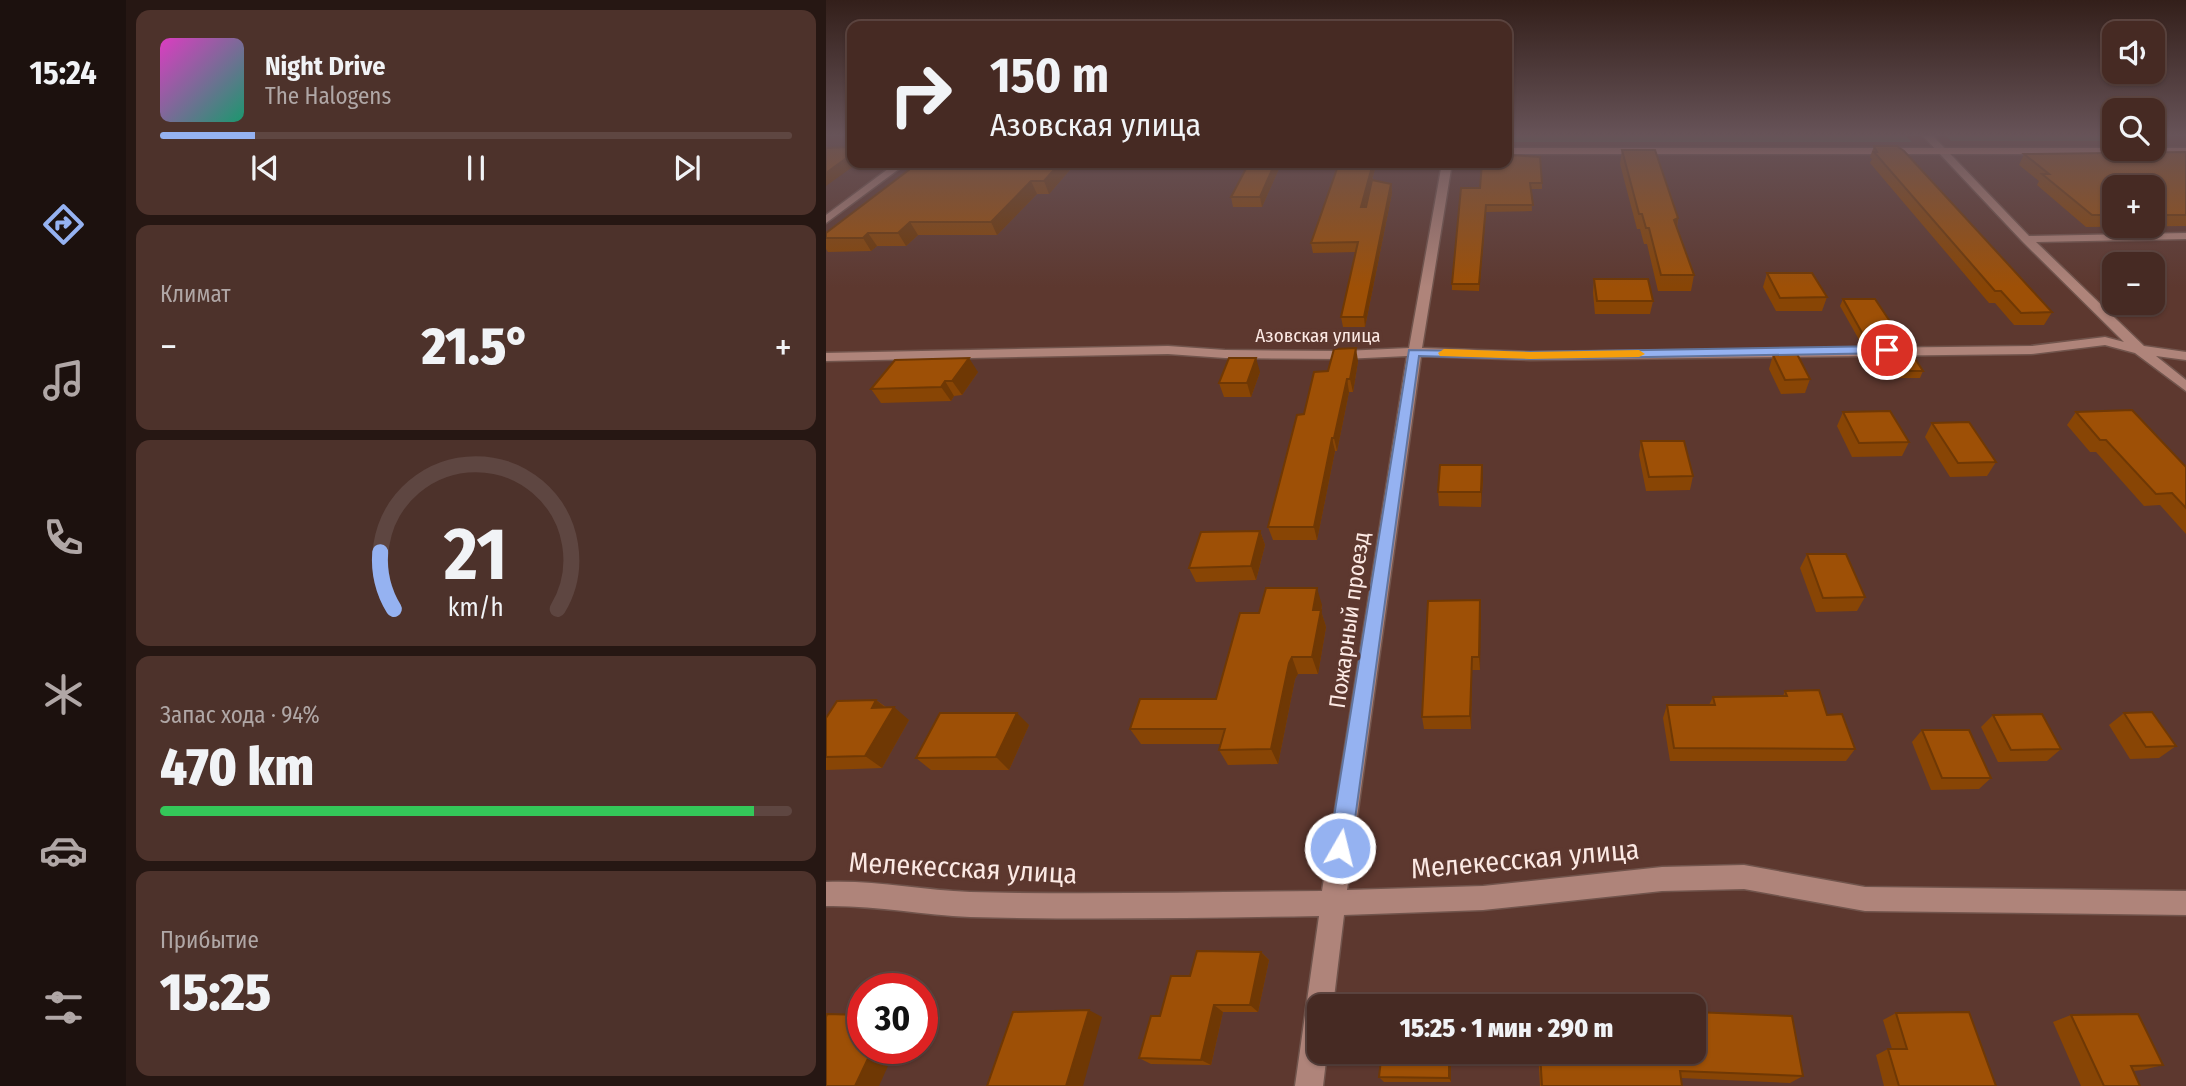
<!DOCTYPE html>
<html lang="ru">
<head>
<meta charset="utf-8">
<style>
  :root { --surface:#462a23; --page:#4d322b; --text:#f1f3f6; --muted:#b0a7a6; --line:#5e4641; --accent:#95b2f1 }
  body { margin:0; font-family:"Fira Sans Condensed",sans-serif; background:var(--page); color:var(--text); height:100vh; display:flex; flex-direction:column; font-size:26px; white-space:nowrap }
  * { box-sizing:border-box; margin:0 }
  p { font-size:23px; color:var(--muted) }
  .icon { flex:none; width:38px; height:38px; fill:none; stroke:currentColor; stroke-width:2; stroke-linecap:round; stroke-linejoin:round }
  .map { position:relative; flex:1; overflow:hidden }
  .details { display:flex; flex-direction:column; gap:10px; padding:10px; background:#261713; width:700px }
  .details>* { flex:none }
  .banner { position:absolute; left:21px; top:21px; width:665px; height:147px; border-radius:14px; box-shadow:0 2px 5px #0004,0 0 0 2px var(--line); background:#462a23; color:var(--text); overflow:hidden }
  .buttons { position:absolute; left:1276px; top:21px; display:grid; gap:14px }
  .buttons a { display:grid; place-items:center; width:63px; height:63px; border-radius:14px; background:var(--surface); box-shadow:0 2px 5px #0004,0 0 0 2px var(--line); font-size:35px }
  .speed { position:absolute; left:21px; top:973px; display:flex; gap:14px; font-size:35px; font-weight:700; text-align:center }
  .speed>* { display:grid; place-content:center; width:91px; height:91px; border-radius:50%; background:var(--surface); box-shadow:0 2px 5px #0004,0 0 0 2px var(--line); line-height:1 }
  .speed .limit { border:10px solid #d22; background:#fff; color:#111 }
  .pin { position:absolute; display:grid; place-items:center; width:60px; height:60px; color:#fff; margin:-30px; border:4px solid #fff; border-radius:50%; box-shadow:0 2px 7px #0007 }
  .me { position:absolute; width:77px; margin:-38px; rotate:8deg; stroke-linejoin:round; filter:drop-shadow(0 0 5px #0008) }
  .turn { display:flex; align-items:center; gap:24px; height:147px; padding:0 28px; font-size:32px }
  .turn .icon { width:91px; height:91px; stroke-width:2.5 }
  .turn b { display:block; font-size:49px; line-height:60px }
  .big { font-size:52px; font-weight:800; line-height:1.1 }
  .details .widget { flex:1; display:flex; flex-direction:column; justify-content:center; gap:10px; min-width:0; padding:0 24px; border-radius:14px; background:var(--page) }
  .details .dial { align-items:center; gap:0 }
  .dial svg { height:182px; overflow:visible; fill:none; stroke:var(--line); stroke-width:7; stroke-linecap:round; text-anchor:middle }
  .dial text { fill:var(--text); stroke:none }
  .song { display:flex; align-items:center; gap:21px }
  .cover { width:84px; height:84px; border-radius:10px; background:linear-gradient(135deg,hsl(310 70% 55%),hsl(160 70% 35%)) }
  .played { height:7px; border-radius:4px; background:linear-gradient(90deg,var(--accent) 15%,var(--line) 15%) }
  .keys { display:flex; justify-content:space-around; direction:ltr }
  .heat { display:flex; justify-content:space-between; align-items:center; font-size:38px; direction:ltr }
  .charge { height:10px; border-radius:5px; background:linear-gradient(90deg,#34c759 94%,var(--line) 0) }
  .trip { position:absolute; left:481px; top:994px; width:399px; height:70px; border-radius:14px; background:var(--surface); box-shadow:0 2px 5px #0004,0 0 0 2px var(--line); font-weight:800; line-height:70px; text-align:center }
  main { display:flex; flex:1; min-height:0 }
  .tab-bar { display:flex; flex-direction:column; width:126px; justify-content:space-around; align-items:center; background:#1c110e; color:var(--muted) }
  .tab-bar .icon { width:49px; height:49px }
  .tab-bar .active { color:var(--accent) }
  .tab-bar b { font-size:32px; color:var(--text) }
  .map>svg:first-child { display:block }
  .green { fill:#317c4f }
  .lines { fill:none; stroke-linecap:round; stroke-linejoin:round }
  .minor-casing { stroke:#71544c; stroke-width:3 }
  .primary-casing { stroke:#71544c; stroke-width:3 }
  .minor { fill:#af847a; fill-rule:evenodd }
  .primary { fill:#d99686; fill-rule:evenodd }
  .wall { fill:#884505; fill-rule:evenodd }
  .shaded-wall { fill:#6f3804 }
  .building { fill:#9e5006; stroke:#6f3804; stroke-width:2 }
  .route { fill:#95b2f1; stroke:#61749d; stroke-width:2 }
  .slow { fill:#f59e0b }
  .labels { text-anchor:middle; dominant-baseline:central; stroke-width:7; stroke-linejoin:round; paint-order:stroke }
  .far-street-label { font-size:19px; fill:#fce9e4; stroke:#5d382f }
  .street-label { font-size:23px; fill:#fce9e4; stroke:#5d382f }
  .near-street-label { font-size:28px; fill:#fce9e4; stroke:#5d382f }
</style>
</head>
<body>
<main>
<nav class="tab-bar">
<b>15:24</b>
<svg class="icon active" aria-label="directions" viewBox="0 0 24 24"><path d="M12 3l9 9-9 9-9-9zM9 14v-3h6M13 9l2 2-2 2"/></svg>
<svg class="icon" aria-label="music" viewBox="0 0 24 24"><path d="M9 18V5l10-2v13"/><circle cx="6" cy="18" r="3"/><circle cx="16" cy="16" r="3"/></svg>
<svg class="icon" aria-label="phone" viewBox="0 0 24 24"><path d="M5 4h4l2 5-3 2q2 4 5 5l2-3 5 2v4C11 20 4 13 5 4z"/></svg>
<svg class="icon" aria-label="climate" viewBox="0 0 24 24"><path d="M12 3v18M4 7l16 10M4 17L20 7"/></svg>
<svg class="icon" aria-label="car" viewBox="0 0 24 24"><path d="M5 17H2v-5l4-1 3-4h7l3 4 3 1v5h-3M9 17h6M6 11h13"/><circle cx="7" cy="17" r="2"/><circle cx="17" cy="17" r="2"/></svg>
<svg class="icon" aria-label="filters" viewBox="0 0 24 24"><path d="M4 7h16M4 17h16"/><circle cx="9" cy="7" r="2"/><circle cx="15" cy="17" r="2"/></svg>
</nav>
<section class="details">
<div class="widget">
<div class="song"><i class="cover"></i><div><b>Night Drive</b><p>The Halogens</p></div></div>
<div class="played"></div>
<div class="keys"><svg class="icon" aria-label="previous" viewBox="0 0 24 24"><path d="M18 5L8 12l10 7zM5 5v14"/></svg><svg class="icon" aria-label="pause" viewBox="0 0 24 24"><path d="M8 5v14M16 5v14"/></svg><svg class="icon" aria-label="next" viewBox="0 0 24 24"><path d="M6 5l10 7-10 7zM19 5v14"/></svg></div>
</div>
<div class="widget"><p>Климат</p>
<div class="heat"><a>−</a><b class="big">21.5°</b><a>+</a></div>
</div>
<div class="widget dial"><svg viewBox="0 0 100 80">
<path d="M14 69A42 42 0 1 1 86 69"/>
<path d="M14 69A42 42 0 0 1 8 44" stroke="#95b2f1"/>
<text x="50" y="56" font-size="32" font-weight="700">21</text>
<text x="50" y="72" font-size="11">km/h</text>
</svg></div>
<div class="widget"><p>Запас хода · 94%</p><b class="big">470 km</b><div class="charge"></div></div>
<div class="widget"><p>Прибытие</p><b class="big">15:25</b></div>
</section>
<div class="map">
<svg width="1360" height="1086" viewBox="0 0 1360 1086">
  <rect width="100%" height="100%" fill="#5d382f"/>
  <g class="green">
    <polygon points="681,135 1079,135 1086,142 681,142"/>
    <polygon points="1119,135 1288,135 1288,141 1125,141"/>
  </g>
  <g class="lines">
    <g class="minor-casing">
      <g id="minor">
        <path d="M1096 135H1106L1203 236 1360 233V239L1210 242 1318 346 1360 352V360L1330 356 1360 380V391L1309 353 1279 345 1205 354 704 360 595 356 521 890 657 886 836 867 918 865 1039 887 1360 891V915L1039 911 918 889 836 891 657 910 518 915 507 1006H494V1052H501L497 1086H469L493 916C376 918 260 920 144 917 96 915 48 905 0 906V882C48 880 96 890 144 892 261 895 379 892 496 891L581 356 518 359 399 358 342 354 0 361V353L342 346 399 350 518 351 583 348 616 163H626L596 348 704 352 1205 346 1279 337 1298 342 1196 241Z"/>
        <polygon points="70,163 81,163 0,223 0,215"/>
      </g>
    </g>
    <g class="primary-casing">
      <rect id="primary" x="681" y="148" width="679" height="6"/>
    </g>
    <use href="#minor" class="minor"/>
    <use href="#primary" class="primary"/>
  </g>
  <g class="wall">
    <polygon points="26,135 26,163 22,145 17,137"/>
    <polygon points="1048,146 1226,312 1218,325 1188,325 1169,303 1163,303 1044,163 1046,159 1044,157"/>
    <polygon points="796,150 852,218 851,228 868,275 865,291 832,291 821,244 818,244 814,229 811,229 794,164"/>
    <path d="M1360 152V226L1260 227 1211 185 1213 181 1193 165 1198 154ZM1288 187H1326V226H1288Z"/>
    <polygon points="683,162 716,183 716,189 705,189 706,211 660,212 653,291 626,290 626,284 654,188"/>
    <polygon points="249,164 223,194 211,194 171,235 92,235 80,246 51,246 45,251 2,252 0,249 0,233"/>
    <polygon points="455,164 436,207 407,207 405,197"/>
    <polygon points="550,165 539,207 540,207 565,184 566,193 539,327 517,327 515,317 530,252 487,253 485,243"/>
    <polygon points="941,273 1001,297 996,311 950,311 937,287"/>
    <polygon points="768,279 827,301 824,314 769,314 767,293"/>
    <polygon points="1017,299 1075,338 1072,345 1036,345 1014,306"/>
    <polygon points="1046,352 1097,371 1094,378 1054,378 1043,359"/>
    <polygon points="947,355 984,379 979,393 955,394 943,369"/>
    <polygon points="532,361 527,392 523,392 511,451 509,451 491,540 447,540 442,527 478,414 502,371"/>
    <polygon points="152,372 136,395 128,396 125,401 55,403 45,389"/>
    <polygon points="434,372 425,397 398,397 393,383"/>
    <polygon points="1017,412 1083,442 1076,456 1026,457 1011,426"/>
    <polygon points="1250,412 1360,467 1360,534 1334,505 1318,506 1270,452 1264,452 1241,425"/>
    <polygon points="1106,423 1170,462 1161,476 1124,477 1099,437"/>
    <polygon points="815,441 867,476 864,490 820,491 813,455"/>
    <polygon points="657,479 655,507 613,506 612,492"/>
    <polygon points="434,531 439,545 430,580 370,582 363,568"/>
    <polygon points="981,554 1039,597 1031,611 990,612 974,568"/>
    <polygon points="654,600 654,670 646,670 645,729 598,729 596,717"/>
    <polygon points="496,605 495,611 500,627 492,674 472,674 469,679 452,764 402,765 393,750 395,744 315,744 304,729 390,699 433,613"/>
    <polygon points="959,691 1001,715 1029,749 1020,761 844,761 837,718 841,705 883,705 887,697 957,696"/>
    <polygon points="50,700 60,707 83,720 56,768 0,770 0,718"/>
    <polygon points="1298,713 1350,746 1333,758 1304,759 1283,725"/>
    <polygon points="1167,715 1235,749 1221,761 1172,762 1155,727"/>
    <polygon points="203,725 183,770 105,770 90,758"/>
    <polygon points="1096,730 1165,778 1153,789 1105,790 1086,742"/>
    <polygon points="435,952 443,960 432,1012 397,1012 385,1065 325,1064 313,1058 334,1016 364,976"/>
    <polygon points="796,998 844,1006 791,1006"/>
    <polygon points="1070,1013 1170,1086 1058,1086 1050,1055 1062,1049 1066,1049 1057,1020"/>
    <polygon points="1245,1015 1337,1065 1316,1070 1307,1071 1314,1086 1255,1086 1227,1022"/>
    <polygon points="556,1052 625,1052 625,1082 558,1082 553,1077"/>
    <polygon points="712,1052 868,1052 977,1076 964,1083 855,1078 856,1086 714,1086"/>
  </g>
  <g class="shaded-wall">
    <polygon points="26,154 26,163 32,163 0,186 0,173"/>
    <polygon points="234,163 248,163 249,164 223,194 218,181"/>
    <polygon points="449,163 455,163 455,164 436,207 434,197"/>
    <polygon points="547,163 550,163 550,165 536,217 535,207"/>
    <polygon points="205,181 211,194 171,235 165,222"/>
    <polygon points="565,184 566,193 539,327 538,317"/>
    <polygon points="660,205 660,212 653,291 653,284"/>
    <polygon points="852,218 850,233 848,220"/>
    <polygon points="84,222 92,235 80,246 72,233"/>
    <polygon points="42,233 51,246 45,251 37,238"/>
    <polygon points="530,348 532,361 527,392 524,379"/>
    <polygon points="143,358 152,372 136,395 126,381"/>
    <polygon points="430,358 434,372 425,397 421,383"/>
    <polygon points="521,379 523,392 511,451 508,438"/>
    <polygon points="119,381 128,396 125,401 115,387"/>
    <polygon points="506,438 509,451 491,540 488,527"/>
    <polygon points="656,465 657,479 655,507 655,492"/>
    <polygon points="434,531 439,545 430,580 425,566"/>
    <polygon points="491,588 496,605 495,611 500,627 492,674 486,657 487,610"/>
    <polygon points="654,600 655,614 654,670 653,657"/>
    <polygon points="466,657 472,674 469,679 452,764 445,749 463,663"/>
    <polygon points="646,657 646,670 645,729 644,716"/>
    <polygon points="50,700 65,712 68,707 83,720 56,768 39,756 46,708"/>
    <polygon points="191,713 203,725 183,770 170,757"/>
    <polygon points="435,952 443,960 432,1012 424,1005"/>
    <polygon points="388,1005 397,1012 385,1065 375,1060"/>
    <polygon points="263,1010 276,1017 257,1086 240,1086"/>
    <polygon points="47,1048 70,1048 53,1086 29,1086"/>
    <polygon points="623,1052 625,1052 625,1082 623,1078"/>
  </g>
  <g class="building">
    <polygon points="20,135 26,135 26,154 0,173 0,148 22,147 23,137 17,137"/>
    <polygon points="1048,146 1071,146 1078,151 1226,312 1195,313 1175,291 1169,291 1048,152 1051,152"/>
    <polygon points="796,150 829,150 852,218 848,220 868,275 835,275 823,228 820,228 816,214 813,214"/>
    <polygon points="1360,152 1360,215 1326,215 1326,187 1288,187 1288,215 1266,215 1216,174 1223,174 1198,154"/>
    <polygon points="683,155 714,157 716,183 704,183 707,205 660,205 653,284 626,284 635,188 654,188 656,163 683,162"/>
    <polygon points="92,163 234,163 218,181 205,181 165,222 84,222 72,233 42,233 37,238 0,238 0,233"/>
    <polygon points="423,163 449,163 434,197 405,197"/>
    <polygon points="513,163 547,163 535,207 540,207 546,180 565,184 538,317 515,317 532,242 485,243"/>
    <polygon points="941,273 986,273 1001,297 954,298"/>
    <polygon points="768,279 822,279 827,301 771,301"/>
    <polygon points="1017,299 1049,299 1075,338 1039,338"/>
    <polygon points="530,348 524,379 521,379 508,438 506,438 488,527 442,527 471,415 478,414 488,372 502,371 508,349"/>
    <polygon points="1084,351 1097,371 1057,371 1046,352"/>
    <polygon points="971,354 984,379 959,380 947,355"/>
    <polygon points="143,358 126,381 119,381 115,387 45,389 69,360"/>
    <polygon points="403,358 430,358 421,383 393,383"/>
    <polygon points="1306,410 1360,467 1360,508 1346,493 1330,494 1280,440 1274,440 1250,412"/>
    <polygon points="1064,411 1083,442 1033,443 1017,412"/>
    <polygon points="1143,422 1170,462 1132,463 1106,423"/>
    <polygon points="815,441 858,441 867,476 823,477"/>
    <polygon points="614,465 656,465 655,492 612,492"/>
    <polygon points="434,531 425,566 363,568 375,532"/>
    <polygon points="981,554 1020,554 1039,597 997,598"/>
    <polygon points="440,588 491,588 487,610 495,610 486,657 466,657 463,663 445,749 393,750 399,729 304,729 314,699 390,699 414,613 433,613"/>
    <polygon points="654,600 653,657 646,657 644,716 596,717 602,601"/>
    <polygon points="993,690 1001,715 1016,714 1029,749 848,748 841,705 889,705 887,697 961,696 959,691"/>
    <polygon points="50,700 46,708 68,707 39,756 0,757 0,718 11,701"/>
    <polygon points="1326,712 1350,746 1320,747 1298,713"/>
    <polygon points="114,713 191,713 170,757 90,758"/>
    <polygon points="1216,714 1235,749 1185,750 1167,715"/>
    <polygon points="1096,730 1143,730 1165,778 1116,778"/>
    <polygon points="371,951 435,952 424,1005 388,1005 375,1060 313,1058 325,1016 334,1016 345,976 364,976"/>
    <polygon points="843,996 844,1006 797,1006 796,998"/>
    <polygon points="263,1010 240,1086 161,1086 187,1012"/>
    <polygon points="868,1012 966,1016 977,1076 854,1071 856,1086 716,1086 714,1052 868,1052"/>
    <polygon points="1143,1012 1170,1086 1073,1086 1062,1049 1081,1049 1070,1013"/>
    <polygon points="1,1014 37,1015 37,1048 47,1048 29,1086 0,1086 0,1017"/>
    <polygon points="1312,1014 1337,1065 1305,1066 1314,1086 1278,1086 1245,1015"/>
    <polygon points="556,1052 623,1052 623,1078 553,1077"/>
  </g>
  <linearGradient id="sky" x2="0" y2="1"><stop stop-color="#331f1a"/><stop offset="0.47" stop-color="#675358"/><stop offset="1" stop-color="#675358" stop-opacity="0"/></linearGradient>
  <rect width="1360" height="287" fill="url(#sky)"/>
  <polygon class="route" points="1061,346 1067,350 1066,353 704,359 593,356 525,848 522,856 514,859 506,856 503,848 583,350 704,352"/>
  <polygon class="slow" points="618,349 704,352 813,350 819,354 813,357 704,359 614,356 612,353"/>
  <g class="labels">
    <g class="far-street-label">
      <text x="492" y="335">Азовская улица</text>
    </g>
    <g class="street-label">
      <text transform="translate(523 620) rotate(-82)">Пожарный проезд</text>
    </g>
    <g class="near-street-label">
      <text transform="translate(699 859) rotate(-5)">Мелекесская улица</text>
      <text transform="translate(137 868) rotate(3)">Мелекесская улица</text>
    </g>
  </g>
</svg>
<div class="buttons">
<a><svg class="icon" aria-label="sound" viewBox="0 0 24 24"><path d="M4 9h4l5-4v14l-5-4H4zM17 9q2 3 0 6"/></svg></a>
<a><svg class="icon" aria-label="search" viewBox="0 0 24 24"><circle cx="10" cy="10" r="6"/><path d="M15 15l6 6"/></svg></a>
<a>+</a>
<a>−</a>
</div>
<div class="speed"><div class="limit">30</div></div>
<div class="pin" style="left:1061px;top:350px;background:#d93025"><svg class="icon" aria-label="arrive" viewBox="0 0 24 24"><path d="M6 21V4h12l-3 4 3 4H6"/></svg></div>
<svg class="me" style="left:514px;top:848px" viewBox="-20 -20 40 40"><circle r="17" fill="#95b2f1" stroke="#fff" stroke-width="3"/><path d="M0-11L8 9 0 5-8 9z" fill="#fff"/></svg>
<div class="trip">15:25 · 1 мин · 290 m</div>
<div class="banner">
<div class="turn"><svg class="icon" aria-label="right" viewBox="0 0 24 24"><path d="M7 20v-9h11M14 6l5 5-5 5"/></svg><div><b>150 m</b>Азовская улица</div></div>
</div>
</div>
</main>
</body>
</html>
